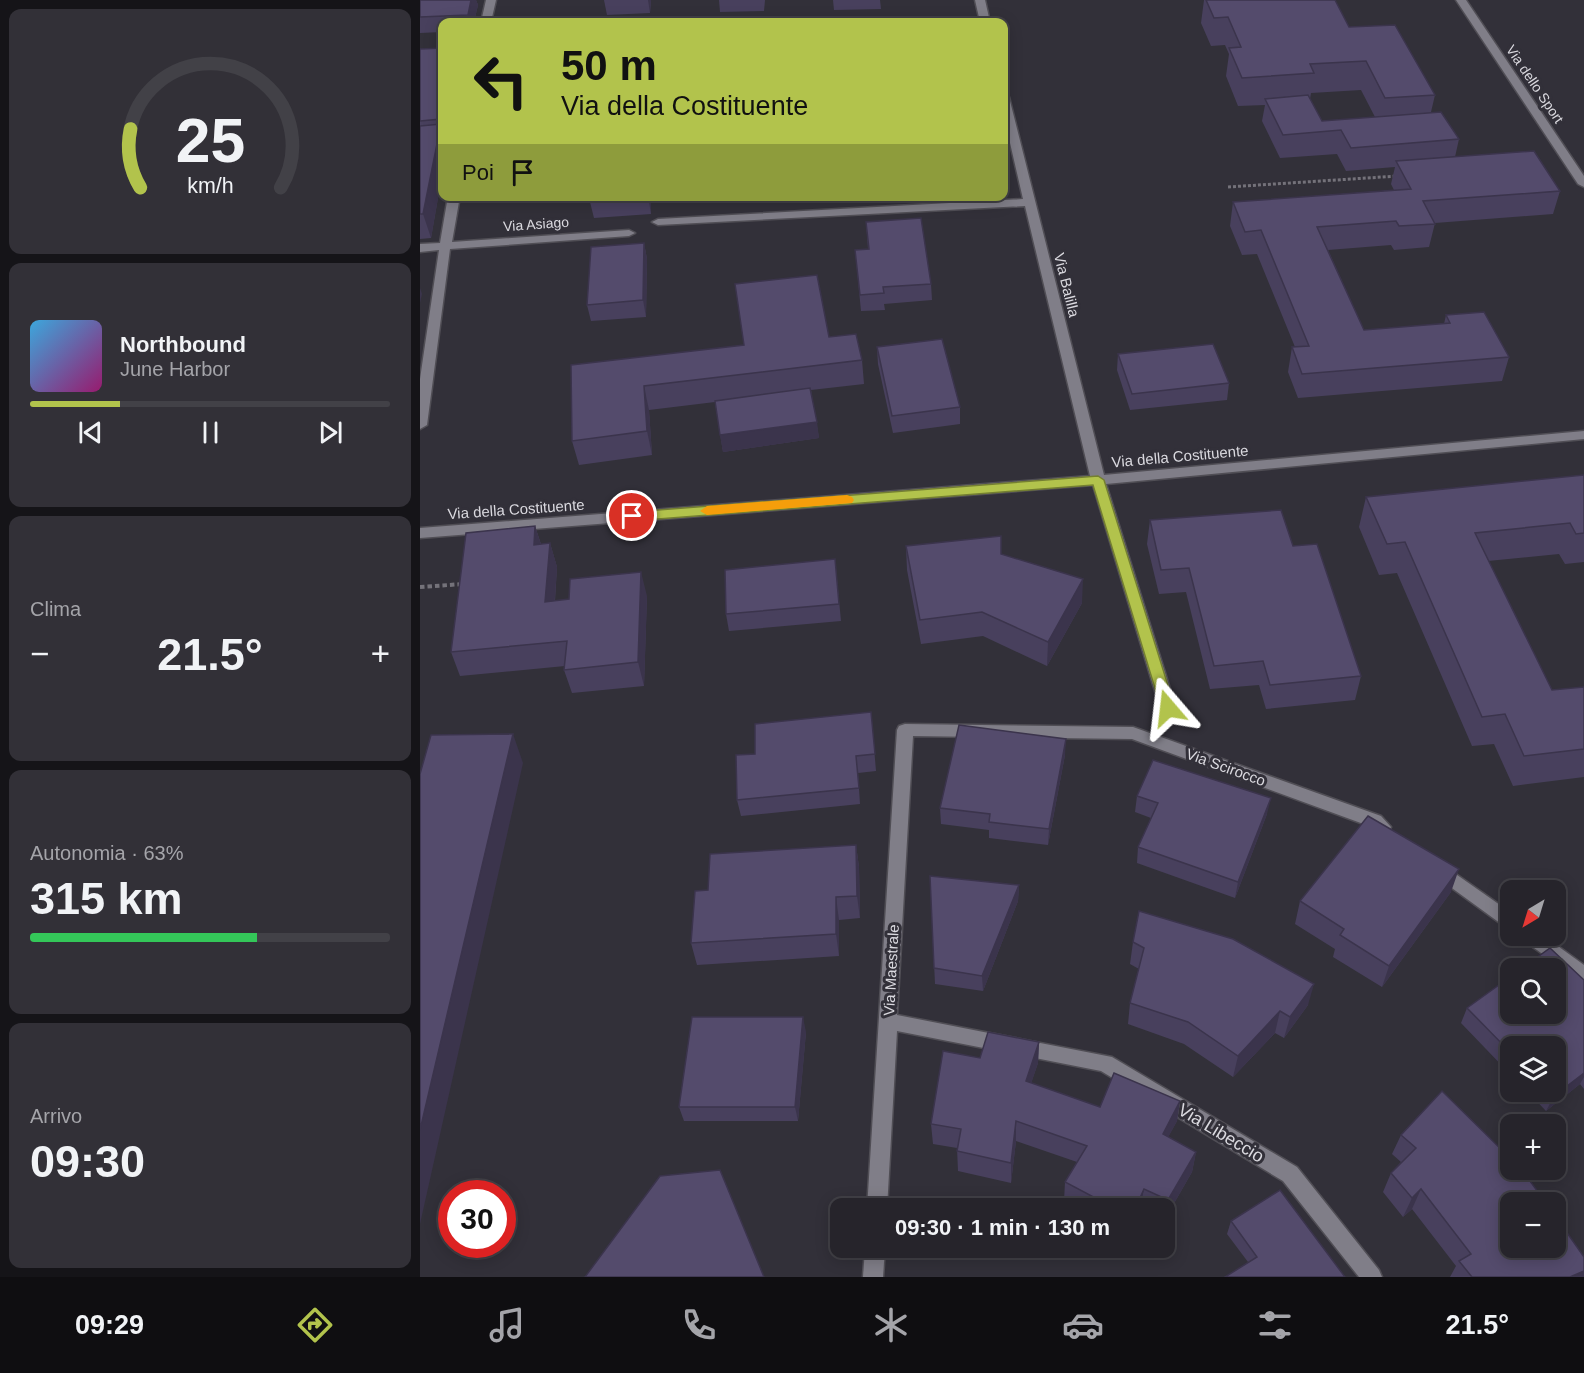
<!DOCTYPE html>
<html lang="it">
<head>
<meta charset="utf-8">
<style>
  :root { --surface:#26242b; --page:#323037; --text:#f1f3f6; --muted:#a4a4a9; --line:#424147; --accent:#b2c34c }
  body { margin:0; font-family:Arial,sans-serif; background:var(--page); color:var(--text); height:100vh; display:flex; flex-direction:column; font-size:22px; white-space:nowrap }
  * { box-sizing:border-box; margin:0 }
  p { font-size:20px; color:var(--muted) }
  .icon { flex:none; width:33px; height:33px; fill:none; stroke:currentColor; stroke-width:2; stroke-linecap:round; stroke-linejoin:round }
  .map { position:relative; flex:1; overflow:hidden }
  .panel { display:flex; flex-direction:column; gap:9px; padding:9px; background:#151418; width:420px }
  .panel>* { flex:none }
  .hud { position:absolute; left:18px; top:18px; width:570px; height:183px; border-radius:12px; box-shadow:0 3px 15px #0003,0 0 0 2px var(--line); background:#b2c34c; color:#111; overflow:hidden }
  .needle { width:39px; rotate:218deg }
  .buttons { position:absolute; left:1080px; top:880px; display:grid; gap:12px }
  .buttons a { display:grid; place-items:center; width:66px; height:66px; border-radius:12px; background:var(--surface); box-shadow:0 3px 15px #0003,0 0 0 2px var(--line); font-size:30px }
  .speed { position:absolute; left:18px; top:1180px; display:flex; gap:12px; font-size:30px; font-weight:700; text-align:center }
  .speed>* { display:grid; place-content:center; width:78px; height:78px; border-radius:50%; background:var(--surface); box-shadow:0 3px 15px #0003,0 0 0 2px var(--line); line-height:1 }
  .speed .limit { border:9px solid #d22; background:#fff; color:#111 }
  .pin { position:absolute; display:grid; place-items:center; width:51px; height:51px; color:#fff; margin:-26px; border:3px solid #fff; border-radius:50%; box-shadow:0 2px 6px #0007 }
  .me { position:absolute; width:66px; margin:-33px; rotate:343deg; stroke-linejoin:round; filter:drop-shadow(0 0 4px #0008) }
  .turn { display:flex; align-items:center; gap:21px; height:126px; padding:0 24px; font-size:27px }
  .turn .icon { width:78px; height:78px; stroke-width:2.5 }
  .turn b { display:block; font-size:42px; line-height:51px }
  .then { display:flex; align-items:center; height:57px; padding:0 24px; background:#0003; gap:12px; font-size:22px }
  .big { font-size:45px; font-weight:700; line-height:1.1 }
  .panel .tile { flex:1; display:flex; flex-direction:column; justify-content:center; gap:9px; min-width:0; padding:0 21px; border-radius:12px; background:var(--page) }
  .panel .dial { align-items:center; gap:0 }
  .dial svg { height:156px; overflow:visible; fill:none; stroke:var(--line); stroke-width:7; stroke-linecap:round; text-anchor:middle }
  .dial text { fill:var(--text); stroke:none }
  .song { display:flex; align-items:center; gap:18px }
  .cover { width:72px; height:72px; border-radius:9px; background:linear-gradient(135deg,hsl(200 70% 55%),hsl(320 70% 35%)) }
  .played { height:6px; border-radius:3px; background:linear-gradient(90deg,var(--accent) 25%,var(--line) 25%) }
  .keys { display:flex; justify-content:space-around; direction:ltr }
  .heat { display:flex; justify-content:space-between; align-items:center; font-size:33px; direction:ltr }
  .charge { height:9px; border-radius:4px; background:linear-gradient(90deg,#34c759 63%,var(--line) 0) }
  .trip { position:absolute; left:410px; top:1198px; width:345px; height:60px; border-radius:12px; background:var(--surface); box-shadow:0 3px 15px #0003,0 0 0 2px var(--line); font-weight:700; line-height:60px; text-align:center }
  .menu { display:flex; height:96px; justify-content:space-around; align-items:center; background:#0f0e11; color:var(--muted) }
  .menu .icon { width:42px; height:42px }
  .menu .current { color:var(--accent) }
  .menu b { font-size:27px; color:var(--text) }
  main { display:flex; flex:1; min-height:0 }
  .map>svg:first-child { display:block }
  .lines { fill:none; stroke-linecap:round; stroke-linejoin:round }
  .minor-casing { stroke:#504e55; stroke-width:3 }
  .path-far1 { stroke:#74727a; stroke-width:3; stroke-dasharray:3 2; stroke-linecap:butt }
  .path { stroke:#74727a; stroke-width:4; stroke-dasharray:4.5 3; stroke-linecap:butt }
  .minor { fill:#807e88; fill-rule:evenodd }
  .wall { fill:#48405d; fill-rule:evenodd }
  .shaded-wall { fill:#3b344c }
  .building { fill:#544b6c; stroke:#3b344c; stroke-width:1.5 }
  .route { fill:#b2c34c; stroke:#747f31; stroke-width:1.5 }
  .slow { fill:#f59e0b }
  .labels { text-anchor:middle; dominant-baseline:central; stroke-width:6; stroke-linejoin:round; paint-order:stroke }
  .far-street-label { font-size:14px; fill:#dad9df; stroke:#323039 }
  .street-label { font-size:15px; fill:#dad9df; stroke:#323039 }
  .near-street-label { font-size:18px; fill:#dad9df; stroke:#323039 }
</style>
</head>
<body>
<main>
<section class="panel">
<div class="tile dial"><svg viewBox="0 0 100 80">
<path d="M14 69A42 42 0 1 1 86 69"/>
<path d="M14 69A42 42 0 0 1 9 39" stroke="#b2c34c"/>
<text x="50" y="56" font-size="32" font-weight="700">25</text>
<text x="50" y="72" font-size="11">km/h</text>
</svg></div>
<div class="tile">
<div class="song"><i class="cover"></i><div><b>Northbound</b><p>June Harbor</p></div></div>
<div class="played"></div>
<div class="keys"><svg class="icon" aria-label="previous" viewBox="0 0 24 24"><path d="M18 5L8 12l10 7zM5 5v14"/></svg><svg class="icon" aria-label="pause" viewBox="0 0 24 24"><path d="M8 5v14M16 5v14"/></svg><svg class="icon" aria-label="next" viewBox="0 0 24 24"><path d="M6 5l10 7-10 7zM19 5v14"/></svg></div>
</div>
<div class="tile"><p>Clima</p>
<div class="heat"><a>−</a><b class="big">21.5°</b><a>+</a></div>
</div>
<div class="tile"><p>Autonomia · 63%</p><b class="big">315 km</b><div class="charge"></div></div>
<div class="tile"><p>Arrivo</p><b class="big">09:30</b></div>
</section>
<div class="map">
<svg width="1164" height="1277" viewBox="0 0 1164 1277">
  <rect width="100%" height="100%" fill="#323039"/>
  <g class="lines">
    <g class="minor-casing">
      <g id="minor">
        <polygon points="66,0 76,0 71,22 61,22"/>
        <polygon points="555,0 565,0 570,22 560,22"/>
        <polygon points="1036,0 1046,0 1164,176 1164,187 1158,184"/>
        <polygon points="584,94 589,97 684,475 1164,431 1164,439 686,484 756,708 754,712 742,712 740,708 673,485 0,538 0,528 670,476 605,206 238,225 232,222 238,219 603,199 584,117"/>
        <polygon points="28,196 40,196 32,242 209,230 215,233 209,236 30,249 7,425 0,429 0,379 19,250 0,252 0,244 20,243"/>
        <polygon points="485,724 713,727 961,816 971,827 969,832 963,834 949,826 712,739 493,736 477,1015 692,1057 877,1167 959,1270 962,1277 939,1277 863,1181 681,1071 477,1031 467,1209 447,1209 477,730 479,726"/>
        <polygon points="1020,863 1090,912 1090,928 1084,926 1014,875 1012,870 1014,865"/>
        <polygon points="1101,936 1124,936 1164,965 1164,983 1104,941"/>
        <polygon points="445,1248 465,1248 463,1277 443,1277"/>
      </g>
    </g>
    <polyline class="path-far1" points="808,187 978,176"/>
    <polyline class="path" points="0,587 43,584"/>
    <use href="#minor" class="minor"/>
  </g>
  <g class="wall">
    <polygon points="0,0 56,0 58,5 54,22 22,22 22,32 0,33"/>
    <polygon points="184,0 231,0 230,13 187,15"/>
    <polygon points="299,0 345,0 344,11 300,12"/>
    <polygon points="413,0 460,0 461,9 414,10"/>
    <path d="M784 0H915L929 27 1015 95 1011 112 1039 139 1035 157 1140 191 1133 214 1015 223 1009 247 974 250 971 245 908 250 944 330 1024 324 1026 315 1089 357 1082 381 878 398 868 372 872 347H875L837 254 822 255 810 226 813 202 974 190 971 184 975 167 926 171 917 154 860 158 842 121 845 105 818 106 806 76 809 54 805 45 791 46 781 23ZM941 90 955 117 902 121 890 99 891 93Z"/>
    <polygon points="22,48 22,175 11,238 0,239 0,49"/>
    <polygon points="231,196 231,214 174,218 170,202"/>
    <polygon points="458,196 482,196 458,198"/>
    <polygon points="446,222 511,284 512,300 464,304 465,310 441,311 435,250 448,249"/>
    <polygon points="224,243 227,259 226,317 171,321 167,305"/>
    <polygon points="409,337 442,360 444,384 391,390 399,438 303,452 295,402 229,410 232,455 159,465 152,441 151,365"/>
    <polygon points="457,347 540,407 540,424 473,433 458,364"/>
    <polygon points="698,354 809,383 807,400 710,410 697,370"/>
    <polygon points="1164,475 1164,562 1145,564 1139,554 1068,561 1132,690 1164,687 1164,777 1093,786 1074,744 1052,746 977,573 959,575 939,527 946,497"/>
    <polygon points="730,520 873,546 941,676 935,700 846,709 839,685 790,689 766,592 739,594 727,544"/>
    <polygon points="115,526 121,544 130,543 137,567 135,601 227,596 224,686 152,693 144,670 145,666 40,676 31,652"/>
    <polygon points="486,546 581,554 662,603 627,666 563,636 501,644 487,570"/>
    <polygon points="415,559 421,621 309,631 306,614"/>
    <polygon points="451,712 456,771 438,773 440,804 321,816 317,800 335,754"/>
    <polygon points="645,755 628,845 569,838 569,830 521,824 520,808"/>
    <polygon points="717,796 847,814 815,898 717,863 718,847 731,818 715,812"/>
    <polygon points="436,845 439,867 440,918 419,920 419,956 277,965 271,943 288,890"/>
    <polygon points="510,876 599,885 598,901 563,991 515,984"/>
    <polygon points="1031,892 962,987 913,957 915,949 875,924 880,901"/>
    <polygon points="713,942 888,1005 864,1038 855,1033 813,1077 764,1044 708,1024 710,1003 719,969 710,964"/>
    <polygon points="1164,980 1164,1089 1160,1084 1126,1111 1108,1092 1136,1092 1090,1047 1090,1074 1041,1023 1047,1008"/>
    <polygon points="386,1032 378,1121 264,1121 259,1107"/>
    <polygon points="619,1042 618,1063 611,1083 680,1107 760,1101 757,1121 748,1137 776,1152 772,1172 745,1219 744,1209 723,1209 721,1208 720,1209 658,1209 644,1201 645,1182 657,1162 596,1141 591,1183 538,1171 537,1148 513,1144 511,1124 560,1058"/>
    <polygon points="981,1135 1164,1277 1030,1277 1036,1266 992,1209 983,1217 963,1192 971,1173 981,1162 972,1154"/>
    <polygon points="811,1221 925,1277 828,1262 807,1234"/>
  </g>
  <g class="shaded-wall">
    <polygon points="51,0 56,0 58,5 54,22 50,22 48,15"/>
    <polygon points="228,0 231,0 230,13"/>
    <polygon points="21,124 22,129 22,175 11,238 3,214"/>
    <polygon points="228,196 231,196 231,214"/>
    <polygon points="224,243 227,259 226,317 223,300"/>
    <polygon points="0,288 2,294 0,303"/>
    <polygon points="224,386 229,410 232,455 227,431"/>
    <polygon points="397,422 399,438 303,452 300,435"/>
    <polygon points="115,526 123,551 114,545"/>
    <polygon points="130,543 137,567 133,626 125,602"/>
    <polygon points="221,572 227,596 224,686 218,662"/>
    <polygon points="663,579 662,603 627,666 628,642"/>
    <polygon points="93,734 103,763 0,1224 0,1130"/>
    <polygon points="646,739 645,755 628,845 629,829"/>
    <polygon points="851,798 847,814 815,898 818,882"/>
    <polygon points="436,845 439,867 440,918 437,896"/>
    <polygon points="1039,869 1031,892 962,987 969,966"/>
    <polygon points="599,885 598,901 563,991 562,976"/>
    <polygon points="416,897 419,920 419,956 416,934"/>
    <polygon points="894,984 888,1005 864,1038 870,1017"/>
    <polygon points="860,1011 855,1033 813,1077 818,1056"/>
    <polygon points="383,1017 386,1032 378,1121 375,1107"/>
    <polygon points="619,1042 618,1063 605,1102 606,1081"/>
    <polygon points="1164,1073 1164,1077 1160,1084 1126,1111 1134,1096"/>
    <polygon points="760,1101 757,1121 739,1154 743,1134"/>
    <polygon points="596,1121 596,1141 591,1183 591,1163"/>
    <polygon points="776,1152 772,1172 745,1219 748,1200"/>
    <polygon points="724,1189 720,1209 715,1209"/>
    <polygon points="1001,1189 992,1209 983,1217 992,1198"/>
    <polygon points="1164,1271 1164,1277 1150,1277"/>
  </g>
  <g class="building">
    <polygon points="0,0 51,0 48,15 0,17"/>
    <polygon points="786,0 915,0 929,27 975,25 1015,95 965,98 946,61 890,64 894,73 822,78 809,48 821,47 808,17 794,18"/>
    <polygon points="22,48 22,111 21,119 0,121 0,49"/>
    <polygon points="888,95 902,121 1021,112 1039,139 931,148 921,130 863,135 845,99"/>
    <polygon points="21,124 3,214 0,214 0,126"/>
    <polygon points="1114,151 1140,191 1003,201 1015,224 979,226 976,221 897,227 944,330 1030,323 1026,315 1064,312 1089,357 882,374 872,347 889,346 841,230 825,232 813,202 991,189 976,161"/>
    <polygon points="170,196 228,196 228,197 170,202"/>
    <polygon points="501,218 511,284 463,287 464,293 440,295 435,250 449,249 446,222"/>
    <polygon points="224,243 223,300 167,305 171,247"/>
    <polygon points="397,275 409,337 436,334 442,360 224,386 227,431 152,441 151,365 324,345 315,284"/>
    <polygon points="522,339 540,407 472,416 457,347"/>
    <polygon points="793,344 809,383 712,394 698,354"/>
    <polygon points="390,388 397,422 300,435 295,401"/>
    <polygon points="1164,475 1164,533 1156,534 1150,523 1055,533 1132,690 1164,687 1164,749 1104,756 1085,714 1062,717 985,542 967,544 946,497"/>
    <polygon points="861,510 873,546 897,544 941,676 850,685 843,661 794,666 769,568 741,570 730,520"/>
    <polygon points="115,526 114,545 130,543 125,602 149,599 150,579 221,572 218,662 144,670 147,641 31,652 46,533"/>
    <polygon points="581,536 581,554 663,579 628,642 562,612 500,620 486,546"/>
    <polygon points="415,559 419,604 306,614 305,570"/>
    <polygon points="451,712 455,754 436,756 439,788 317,800 316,755 335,754 335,724"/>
    <polygon points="539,725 646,739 629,829 569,822 570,814 520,808"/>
    <polygon points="93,734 0,1130 0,774 11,735"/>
    <polygon points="733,760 851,798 818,882 718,847 738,803 717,796"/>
    <polygon points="948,816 1039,869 969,966 920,935 924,929 880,901"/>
    <polygon points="436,845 437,896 416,897 416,934 271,943 275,891 288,890 290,854"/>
    <polygon points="510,876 599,885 562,976 514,968"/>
    <polygon points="719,911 813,939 894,984 870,1017 860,1011 818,1056 768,1022 710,1003 724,948 713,942"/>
    <polygon points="1130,948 1164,980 1164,1073 1134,1096 1129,1092 1136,1092 1136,1047 1090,1047 1090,1052 1047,1008 1090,977 1090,1014 1136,1014 1136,969 1101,969"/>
    <polygon points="272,1017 383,1017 375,1107 259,1107"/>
    <polygon points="568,1032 619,1042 606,1081 680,1107 694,1073 760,1101 743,1134 776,1152 748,1200 724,1189 715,1209 696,1209 645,1182 667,1146 596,1121 591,1163 537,1151 541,1129 511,1124 523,1051 560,1058"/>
    <polygon points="1022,1091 1090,1158 1090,1170 1102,1170 1126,1203 1090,1203 1090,1248 1136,1248 1136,1217 1164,1257 1164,1271 1150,1277 1052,1277 1039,1261 1051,1254 1001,1189 992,1198 971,1173 996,1148 981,1135"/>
    <polygon points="300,1170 344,1277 165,1277 240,1176"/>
    <polygon points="860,1190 925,1277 805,1277 837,1257 811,1221"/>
  </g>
  <polygon class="route" points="678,476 684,480 755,708 748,713 741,708 673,485 212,521 206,516 212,512"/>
  <polygon class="slow" points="427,495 432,497 434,500 432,503 287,515 280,511 287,506"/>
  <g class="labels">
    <g class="far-street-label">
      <text transform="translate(1115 84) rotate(56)">Via dello Sport</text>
      <text transform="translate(116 224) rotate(-4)">Via Asiago</text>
    </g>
    <g class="street-label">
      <text transform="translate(647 285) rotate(76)">Via Balilla</text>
      <text transform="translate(760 456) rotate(-5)">Via della Costituente</text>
      <text transform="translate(96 509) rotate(-4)">Via della Costituente</text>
      <text transform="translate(806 767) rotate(20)">Via Scirocco</text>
      <text transform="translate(471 970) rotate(-87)">Via Maestrale</text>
    </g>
    <g class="near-street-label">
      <text transform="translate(801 1133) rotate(31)">Via Libeccio</text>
    </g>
  </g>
</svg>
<div class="buttons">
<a><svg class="needle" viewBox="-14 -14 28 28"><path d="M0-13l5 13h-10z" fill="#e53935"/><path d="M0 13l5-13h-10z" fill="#a4a4a9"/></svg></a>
<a><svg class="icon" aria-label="search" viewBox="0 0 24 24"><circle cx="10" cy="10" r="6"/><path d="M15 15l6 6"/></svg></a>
<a><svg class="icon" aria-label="layers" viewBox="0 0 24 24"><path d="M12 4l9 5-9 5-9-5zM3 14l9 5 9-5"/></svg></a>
<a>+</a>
<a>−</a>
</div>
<div class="speed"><div class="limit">30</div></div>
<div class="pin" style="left:212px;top:516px;background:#d93025"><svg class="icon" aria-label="arrive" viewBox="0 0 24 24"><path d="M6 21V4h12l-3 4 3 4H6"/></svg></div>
<svg class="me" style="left:748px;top:708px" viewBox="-20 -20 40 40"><path d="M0-17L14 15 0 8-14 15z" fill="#b2c34c" stroke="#fff" stroke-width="4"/></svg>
<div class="trip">09:30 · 1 min · 130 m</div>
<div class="hud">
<div class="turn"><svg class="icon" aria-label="left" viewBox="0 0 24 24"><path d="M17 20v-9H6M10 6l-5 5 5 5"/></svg><div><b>50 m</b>Via della Costituente</div></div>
<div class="then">Poi<svg class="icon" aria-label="arrive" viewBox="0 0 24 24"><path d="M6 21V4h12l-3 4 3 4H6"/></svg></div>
</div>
</div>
</main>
<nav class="menu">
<b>09:29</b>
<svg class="icon current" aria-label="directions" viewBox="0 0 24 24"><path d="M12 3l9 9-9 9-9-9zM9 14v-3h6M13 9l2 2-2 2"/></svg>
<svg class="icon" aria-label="music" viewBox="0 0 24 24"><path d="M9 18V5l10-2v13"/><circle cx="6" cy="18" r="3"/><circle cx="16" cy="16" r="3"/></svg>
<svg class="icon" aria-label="phone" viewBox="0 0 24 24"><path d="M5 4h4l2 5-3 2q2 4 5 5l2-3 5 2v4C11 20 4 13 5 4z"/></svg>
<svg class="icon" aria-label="climate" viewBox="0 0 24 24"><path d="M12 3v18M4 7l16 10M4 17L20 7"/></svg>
<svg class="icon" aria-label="car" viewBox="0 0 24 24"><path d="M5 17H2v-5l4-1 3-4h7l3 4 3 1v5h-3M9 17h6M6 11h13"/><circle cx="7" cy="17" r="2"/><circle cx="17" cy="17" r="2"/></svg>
<svg class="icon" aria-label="filters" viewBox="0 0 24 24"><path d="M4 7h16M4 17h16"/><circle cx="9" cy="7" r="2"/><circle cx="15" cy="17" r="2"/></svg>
<b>21.5°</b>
</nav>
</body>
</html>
